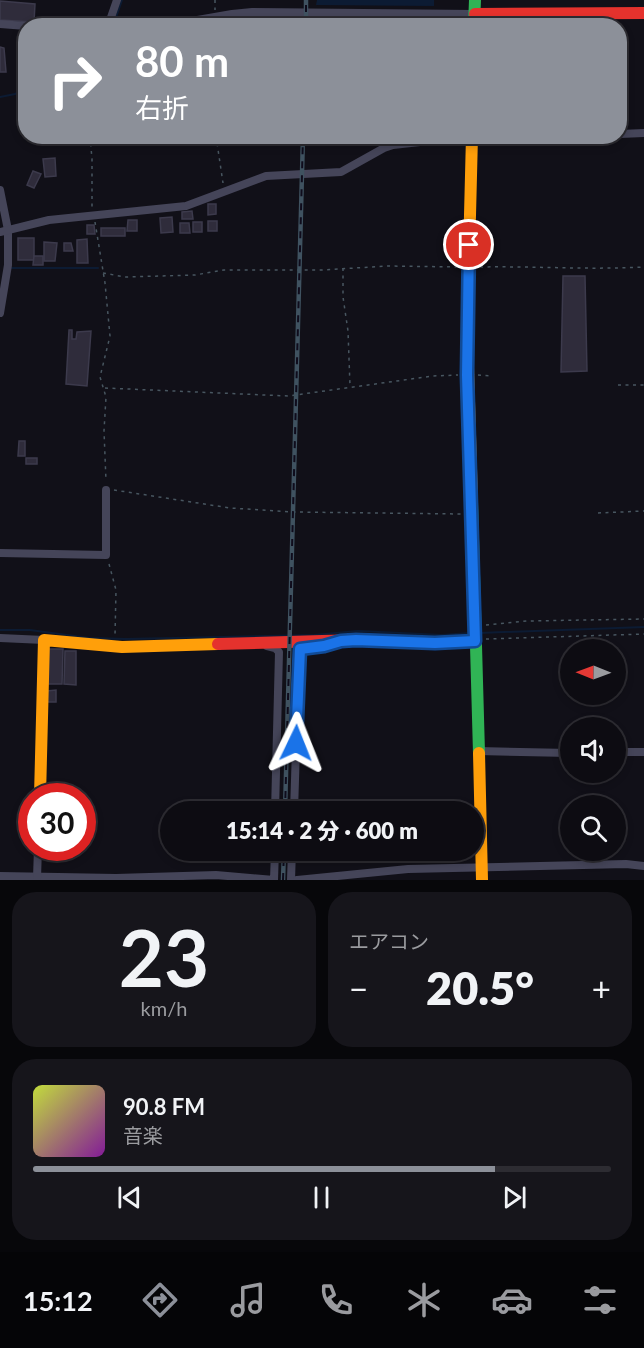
<!DOCTYPE html>
<html lang="ja">
<head>
<meta charset="utf-8">
<style>
  :root { --surface:#0d0c12; --page:#16151b; --text:#f1f3f6; --muted:#9a9b9f; --line:#2d2c32; --accent:#8c9099 }
  body { margin:0; font-family:Lato,"Noto Sans JP",sans-serif; background:var(--page); color:var(--text); height:100vh; display:flex; flex-direction:column; font-size:22px; white-space:nowrap }
  * { box-sizing:border-box; margin:0 }
  p { font-size:20px; color:var(--muted) }
  .icon { flex:none; width:33px; height:33px; fill:none; stroke:currentColor; stroke-width:2; stroke-linecap:round; stroke-linejoin:round }
  .map { position:relative; height:880px; overflow:hidden }
  .side { display:flex; flex-direction:column; gap:12px; padding:12px; background:#07070a; flex:1 }
  .side>* { flex:none }
  .top-card { position:absolute; left:18px; top:18px; width:609px; height:126px; border-radius:24px; box-shadow:0 3px 9px #0003,0 0 0 2px var(--line); background:#8c9099; color:#fff; overflow:hidden }
  .needle { width:39px; rotate:271deg }
  .fabs { position:absolute; left:560px; top:639px; display:grid; gap:12px }
  .fabs a { display:grid; place-items:center; width:66px; height:66px; border-radius:50%; background:var(--surface); box-shadow:0 3px 9px #0003,0 0 0 2px var(--line); font-size:30px }
  .speed { position:absolute; left:18px; top:783px; display:flex; gap:12px; font-size:30px; font-weight:700; text-align:center }
  .speed>* { display:grid; place-content:center; width:78px; height:78px; border-radius:50%; background:var(--surface); box-shadow:0 3px 9px #0003,0 0 0 2px var(--line); line-height:1 }
  .speed .limit { border:9px solid #d22; background:#fff; color:#111 }
  .pin { position:absolute; display:grid; place-items:center; width:51px; height:51px; color:#fff; margin:-26px; border:3px solid #fff; border-radius:50%; box-shadow:0 2px 6px #0007 }
  .me { position:absolute; width:66px; margin:-33px; rotate:2deg; stroke-linejoin:round; filter:drop-shadow(0 0 4px #0008) }
  .turn { display:flex; align-items:center; gap:21px; height:126px; padding:0 18px; font-size:27px }
  .turn .icon { width:78px; height:78px; stroke-width:2.5 }
  .turn b { display:block; font-size:42px; line-height:51px }
  .big { font-size:45px; font-weight:800; line-height:1.1 }
  .side .card { flex:1; display:flex; flex-direction:column; justify-content:center; gap:9px; min-width:0; padding:0 21px; border-radius:24px; background:var(--page) }
  .side .dial { align-items:center; gap:0 }
  .dial b { font-size:78px; line-height:1 }
  .song { display:flex; align-items:center; gap:18px }
  .cover { width:72px; height:72px; border-radius:9px; background:linear-gradient(135deg,hsl(70 70% 55%),hsl(290 70% 35%)) }
  .played { height:6px; border-radius:3px; background:linear-gradient(90deg,var(--accent) 80%,var(--line) 80%) }
  .keys { display:flex; justify-content:space-around; direction:ltr }
  .heat { display:flex; justify-content:space-between; align-items:center; font-size:33px; direction:ltr }
  .side .tiles { flex:1; display:grid; gap:12px; grid-template-columns:1fr 1fr }
  .card:last-child { grid-column:span 2 }
  .trip { position:absolute; left:160px; top:801px; width:324px; height:60px; border-radius:30px; background:var(--surface); box-shadow:0 3px 9px #0003,0 0 0 2px var(--line); font-weight:800; line-height:60px; text-align:center }
  .menu { display:flex; height:96px; justify-content:space-around; align-items:center; background:#050507; color:var(--muted) }
  .menu .icon { width:42px; height:42px }
  .menu .current { color:var(--accent) }
  .menu b { font-size:27px; color:var(--text) }
  .map>svg:first-child { display:block }
  .water { fill:#0c1b33 }
  .lines { fill:none; stroke-linecap:round; stroke-linejoin:round }
  .stream { stroke:#0c1b33; stroke-width:2 }
  .building { fill:#2f2c3b; stroke:#3c3a4c; stroke-width:1.5 }
  .path { stroke:#485660; stroke-width:1.5; stroke-dasharray:3 4.5; stroke-linecap:butt }
  .street { stroke:#454559; stroke-width:8 }
  .fast { stroke:#30b455; stroke-width:12 }
  .slow { stroke:#ff9f0a; stroke-width:12 }
  .jam { stroke:#e5322d; stroke-width:12 }
  .rail-casing { stroke:#3f5260; stroke-width:4.5 }
  .rail { stroke:#0f0c1c; stroke-width:2; stroke-dasharray:7; stroke-linecap:butt }
  .route-casing { stroke:#114b97; stroke-width:15 }
  .route { stroke:#1a73e8; stroke-width:10 }
</style>
</head>
<body>
<div class="map">
<svg width="644" height="880" viewBox="0 0 644 880">
  <rect width="100%" height="100%" fill="#111018"/>
  <polygon class="water" points="317,0 434,0 434,6 316,5"/>
  <g class="lines">
    <g class="stream">
      <polyline points="113,26 122,0"/>
      <polyline points="0,97 15,94 26,89"/>
      <polyline points="11,268 98,268"/>
      <polyline points="0,630 30,630 89,638 126,639 314,635 358,631 442,635 470,633"/>
      <polyline points="479,633 644,627"/>
    </g>
  </g>
  <g class="building">
    <polygon points="0,1 35,4 34,22 0,20"/>
    <polygon points="0,47 4,48 6,72 0,72"/>
    <polygon points="55,158 56,176 45,177 43,159"/>
    <polygon points="33,171 41,174 34,188 27,185"/>
    <polygon points="208,204 216,204 216,214 208,215"/>
    <polygon points="192,211 193,219 182,219 182,212"/>
    <polygon points="172,217 173,232 161,233 160,218"/>
    <polygon points="128,220 137,220 137,231 127,231"/>
    <rect x="208" y="221" width="9" height="10"/>
    <rect x="193" y="222" width="9" height="10"/>
    <polygon points="180,223 189,223 190,233 180,233"/>
    <polygon points="87,225 94,225 95,234 87,234"/>
    <rect x="101" y="228" width="24" height="8"/>
    <rect x="18" y="238" width="16" height="22"/>
    <polygon points="87,239 88,263 77,263 77,240"/>
    <polygon points="44,242 57,243 55,261 44,261"/>
    <polygon points="64,243 71,243 73,251 64,251"/>
    <polygon points="34,256 43,256 43,265 33,265"/>
    <polygon points="563,276 585,276 587,371 561,372"/>
    <polygon points="69,330 72,330 72,339 76,339 77,332 91,331 87,386 66,384"/>
    <polygon points="19,441 25,441 25,456 18,456"/>
    <rect x="26" y="458" width="11" height="6"/>
    <polygon points="48,649 63,649 62,684 48,684"/>
    <polygon points="65,651 76,651 76,685 64,684"/>
    <polygon points="56,690 56,702 47,702 47,691"/>
  </g>
  <g class="lines">
    <g class="path">
      <polyline points="215,0 215,10"/>
      <polyline points="90,136 92,159 92,209"/>
      <polyline points="216,136 223,183"/>
      <polyline points="95,222 105,283 110,336 100,377 106,397 104,431 106,481"/>
      <path d="M480 267C535 266 589 270 644 267"/>
      <polyline points="343,268 343,297 348,331 350,386"/>
      <polyline points="103,273 125,277 195,275 224,270 322,270 388,266 460,267"/>
      <polyline points="478,375 491,376"/>
      <polyline points="618,385 644,385"/>
      <polyline points="105,388 288,396 433,376 458,375"/>
      <polyline points="114,490 230,508 293,512 462,514"/>
      <polyline points="598,513 644,511"/>
      <polyline points="109,564 116,590 115,636"/>
      <polyline points="486,625 527,621 644,619"/>
      <polyline points="486,639 644,634"/>
    </g>
    <g class="street">
      <polyline points="0,24 26,26"/>
      <polyline points="108,26 117,0"/>
      <polyline points="163,26 232,14 252,12 475,14"/>
      <polyline points="620,134 644,133"/>
      <polyline points="0,190 8,230 8,265 0,313"/>
      <polyline points="0,232 49,220 186,206 266,176 341,172 384,148 393,145 474,136"/>
      <polyline points="0,553 106,555 106,490"/>
      <polyline points="0,638 44,640"/>
      <polyline points="267,646 275,648 279,652 275,812"/>
      <polyline points="478,751 570,753"/>
      <polyline points="615,752 644,752"/>
      <polyline points="294,812 299,652 304,648 326,646"/>
      <polyline points="0,876 116,878 216,875 274,880 275,850"/>
      <polyline points="37,878 38,848"/>
      <polyline points="291,880 292,850"/>
      <polyline points="297,880 408,869 626,864 644,866"/>
    </g>
    <g class="fast">
      <polyline points="474,26 475,0"/>
      <polyline points="472,502 479,753"/>
    </g>
    <g class="slow">
      <polyline points="472,502 467,334 472,136"/>
      <polyline points="479,753 482,880"/>
      <polyline points="40,796 44,640 122,647 218,644"/>
    </g>
    <g class="jam">
      <polyline points="475,14 644,13"/>
      <polyline points="218,644 356,640 435,643 475,641"/>
    </g>
    <g class="rail-casing">
      <g id="rail">
        <polyline points="306,26 306,0"/>
        <polyline points="285,812 303,136"/>
        <polyline points="283,880 284,850"/>
      </g>
    </g>
    <use href="#rail" class="rail"/>
  </g>
  <g class="lines">
    <g class="route-casing">
      <polyline id="route" points="296,743 300,649 324,646 341,641 356,640 435,643 475,641 467,375 469,245"/>
    </g>
    <use href="#route" class="route"/>
  </g>
</svg>
<div class="fabs">
<a><svg class="needle" viewBox="-14 -14 28 28"><path d="M0-13l5 13h-10z" fill="#e53935"/><path d="M0 13l5-13h-10z" fill="#9a9b9f"/></svg></a>
<a><svg class="icon" aria-label="sound" viewBox="0 0 24 24"><path d="M4 9h4l5-4v14l-5-4H4zM17 9q2 3 0 6"/></svg></a>
<a><svg class="icon" aria-label="search" viewBox="0 0 24 24"><circle cx="10" cy="10" r="6"/><path d="M15 15l6 6"/></svg></a>
</div>
<div class="speed"><div class="limit">30</div></div>
<div class="pin" style="left:469px;top:245px;background:#d93025"><svg class="icon" aria-label="arrive" viewBox="0 0 24 24"><path d="M6 21V4h12l-3 4 3 4H6"/></svg></div>
<svg class="me" style="left:296px;top:743px" viewBox="-20 -20 40 40"><path d="M0-17L14 15 0 8-14 15z" fill="#1a73e8" stroke="#fff" stroke-width="4"/></svg>
<div class="trip">15:14 · 2 分 · 600 m</div>
<div class="top-card">
<div class="turn"><svg class="icon" aria-label="right" viewBox="0 0 24 24"><path d="M7 20v-9h11M14 6l5 5-5 5"/></svg><div><b>80 m</b>右折</div></div>
</div>
</div>
<section class="side">
<div class="tiles">
<div class="card dial"><b>23</b><p>km/h</p></div>
<div class="card"><p>エアコン</p>
<div class="heat"><a>−</a><b class="big">20.5°</b><a>+</a></div>
</div>
<div class="card">
<div class="song"><i class="cover"></i><div><b>90.8 FM</b><p>音楽</p></div></div>
<div class="played"></div>
<div class="keys"><svg class="icon" aria-label="previous" viewBox="0 0 24 24"><path d="M18 5L8 12l10 7zM5 5v14"/></svg><svg class="icon" aria-label="pause" viewBox="0 0 24 24"><path d="M8 5v14M16 5v14"/></svg><svg class="icon" aria-label="next" viewBox="0 0 24 24"><path d="M6 5l10 7-10 7zM19 5v14"/></svg></div>
</div>
</div>
</section>
<nav class="menu">
<b>15:12</b>
<svg class="icon current" aria-label="directions" viewBox="0 0 24 24"><path d="M12 3l9 9-9 9-9-9zM9 14v-3h6M13 9l2 2-2 2"/></svg>
<svg class="icon" aria-label="music" viewBox="0 0 24 24"><path d="M9 18V5l10-2v13"/><circle cx="6" cy="18" r="3"/><circle cx="16" cy="16" r="3"/></svg>
<svg class="icon" aria-label="phone" viewBox="0 0 24 24"><path d="M5 4h4l2 5-3 2q2 4 5 5l2-3 5 2v4C11 20 4 13 5 4z"/></svg>
<svg class="icon" aria-label="climate" viewBox="0 0 24 24"><path d="M12 3v18M4 7l16 10M4 17L20 7"/></svg>
<svg class="icon" aria-label="car" viewBox="0 0 24 24"><path d="M5 17H2v-5l4-1 3-4h7l3 4 3 1v5h-3M9 17h6M6 11h13"/><circle cx="7" cy="17" r="2"/><circle cx="17" cy="17" r="2"/></svg>
<svg class="icon" aria-label="filters" viewBox="0 0 24 24"><path d="M4 7h16M4 17h16"/><circle cx="9" cy="7" r="2"/><circle cx="15" cy="17" r="2"/></svg>
</nav>
</body>
</html>
